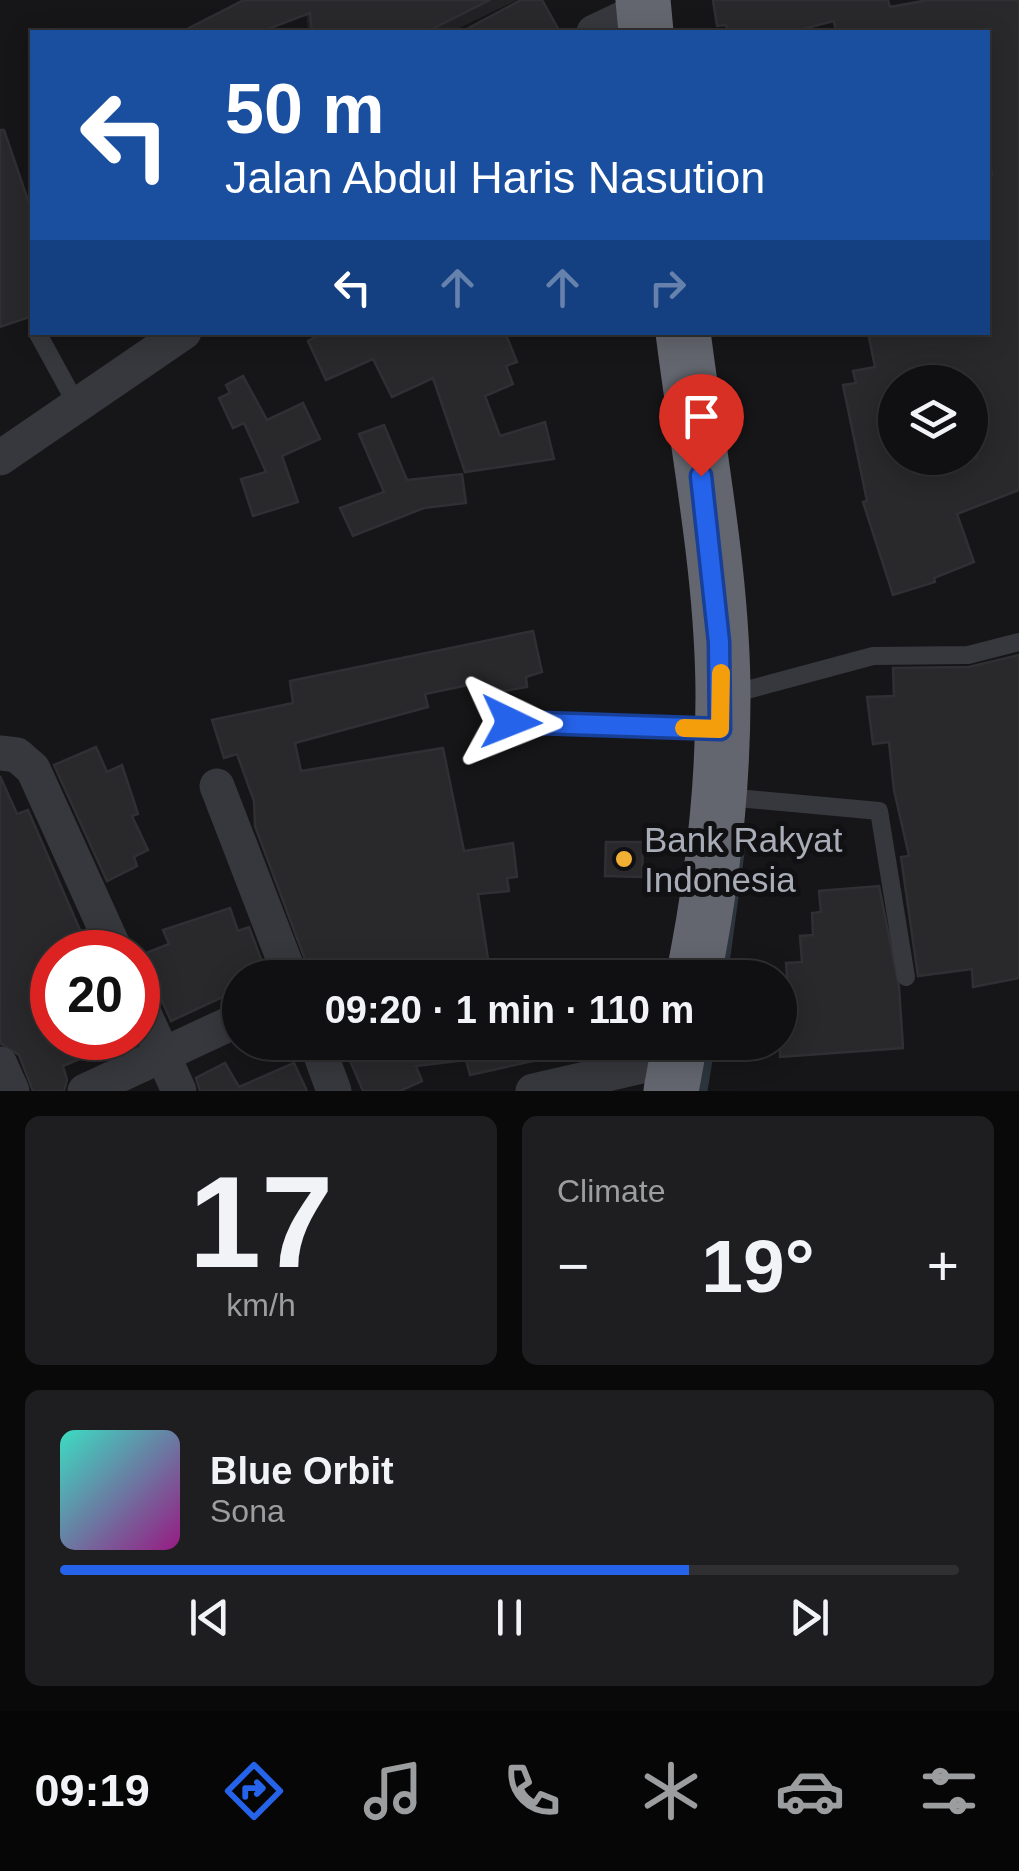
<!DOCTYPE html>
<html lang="en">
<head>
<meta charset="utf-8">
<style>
  :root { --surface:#101012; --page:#1e1e20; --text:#f1f3f6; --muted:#9c9d9f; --line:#303032; --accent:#2563eb }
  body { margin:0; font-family:Arial,sans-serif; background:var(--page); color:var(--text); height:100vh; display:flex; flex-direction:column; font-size:38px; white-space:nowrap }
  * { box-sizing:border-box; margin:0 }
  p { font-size:32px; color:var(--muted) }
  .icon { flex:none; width:55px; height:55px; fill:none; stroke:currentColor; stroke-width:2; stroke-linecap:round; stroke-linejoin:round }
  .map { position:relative; height:1091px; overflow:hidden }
  .details { display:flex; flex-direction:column; gap:25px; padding:25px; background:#09090a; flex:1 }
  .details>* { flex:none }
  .hud { position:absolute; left:30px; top:30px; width:960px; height:305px; border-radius:0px; box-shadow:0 5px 25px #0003,0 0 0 2px var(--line); background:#1a4fa0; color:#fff; overflow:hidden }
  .tools { position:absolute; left:878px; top:365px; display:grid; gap:20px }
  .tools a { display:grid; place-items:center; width:110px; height:110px; border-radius:50%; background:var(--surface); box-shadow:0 5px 25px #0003,0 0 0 2px var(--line); font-size:50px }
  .speed { position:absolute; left:30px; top:930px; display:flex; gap:20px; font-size:50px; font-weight:700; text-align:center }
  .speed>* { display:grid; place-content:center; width:130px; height:130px; border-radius:50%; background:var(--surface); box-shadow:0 5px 25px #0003,0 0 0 2px var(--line); line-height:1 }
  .speed .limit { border:15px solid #d22; background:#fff; color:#111 }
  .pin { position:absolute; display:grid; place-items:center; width:85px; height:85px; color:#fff; margin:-102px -42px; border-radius:50% 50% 50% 0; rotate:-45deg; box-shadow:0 0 10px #0007 }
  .pin .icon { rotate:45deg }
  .me { position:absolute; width:110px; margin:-55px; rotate:92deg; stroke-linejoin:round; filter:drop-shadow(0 0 8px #0008) }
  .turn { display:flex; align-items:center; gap:35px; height:210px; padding:0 30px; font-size:45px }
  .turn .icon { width:130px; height:130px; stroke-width:2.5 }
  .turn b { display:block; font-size:70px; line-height:85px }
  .lanes { display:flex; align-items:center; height:95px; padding:0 30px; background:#0003; justify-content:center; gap:50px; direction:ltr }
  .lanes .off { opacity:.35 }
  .big { font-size:75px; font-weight:700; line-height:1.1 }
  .details .card { flex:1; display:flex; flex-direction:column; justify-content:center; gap:15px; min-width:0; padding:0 35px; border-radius:15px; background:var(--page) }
  .details .dial { align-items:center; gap:0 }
  .dial b { font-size:130px; line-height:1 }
  .song { display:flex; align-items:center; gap:30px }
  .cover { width:120px; height:120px; border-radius:15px; background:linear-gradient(135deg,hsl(170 70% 55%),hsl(310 70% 35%)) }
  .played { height:10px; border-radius:5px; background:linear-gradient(90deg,var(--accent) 70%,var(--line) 70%) }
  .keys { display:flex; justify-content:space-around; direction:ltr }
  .heat { display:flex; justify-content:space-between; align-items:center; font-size:55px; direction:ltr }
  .details .tiles { flex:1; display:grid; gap:25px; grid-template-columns:1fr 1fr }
  .card:last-child { grid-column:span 2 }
  .trip { position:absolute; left:222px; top:960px; width:575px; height:100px; border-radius:50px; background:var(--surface); box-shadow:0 5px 25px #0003,0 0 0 2px var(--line); font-weight:700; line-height:100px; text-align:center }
  .tabs { display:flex; height:160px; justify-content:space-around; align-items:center; background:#060607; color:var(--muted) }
  .tabs .icon { width:70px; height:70px }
  .tabs .selected { color:var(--accent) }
  .tabs b { font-size:45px; color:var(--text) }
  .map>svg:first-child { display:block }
  .built { fill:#222225 }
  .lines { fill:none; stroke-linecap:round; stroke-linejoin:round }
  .stream { stroke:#2c353c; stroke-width:9 }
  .building { fill:#29292c; stroke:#303034; stroke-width:2.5; fill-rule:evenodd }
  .lane { stroke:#37383d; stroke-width:18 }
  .street { stroke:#37383d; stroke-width:35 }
  .highway { stroke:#63666e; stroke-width:55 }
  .route-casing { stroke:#184099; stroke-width:25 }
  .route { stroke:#2563eb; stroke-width:18 }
  .slow { stroke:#f59e0b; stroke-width:18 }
  .poi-dot { fill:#f2b134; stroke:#111113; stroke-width:4 }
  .labels { text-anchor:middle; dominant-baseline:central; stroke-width:10; stroke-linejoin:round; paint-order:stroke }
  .poi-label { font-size:35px; fill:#a8adb8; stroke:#111113; text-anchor:start }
</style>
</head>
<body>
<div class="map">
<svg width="1019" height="1091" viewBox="0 0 1019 1091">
  <rect width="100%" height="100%" fill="#161618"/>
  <polygon class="built" points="305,0 517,0 451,32 308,32"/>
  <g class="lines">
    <g class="stream">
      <polyline points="723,978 741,846"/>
      <polyline points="703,1091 711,1042"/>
    </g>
  </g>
  <g class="building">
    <polygon points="244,0 490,0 426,32 312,32 310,13 260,32 181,32"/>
    <polygon points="521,0 542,0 560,32 461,32"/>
    <path d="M713 0H888L890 7 928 0H1019V490L957 514 974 562 934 578 935 582 893 595 863 502 867 501 843 385 856 383 853 371 875 367 868 332H988V175H992L988 152V32H836L834 21 791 32H728L726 25 717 26ZM895 382H970V439L977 458H895Z"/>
    <polygon points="0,130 4,130 32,212 32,316 0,327"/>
    <polygon points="325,332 505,332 517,362 506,366 513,384 485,396 500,436 545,422 554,459 465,472 433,378 392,397 373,359 326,380 308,341"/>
    <polygon points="243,376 267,420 303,403 320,439 282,456 298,502 253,516 241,479 266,472 244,423 233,428 219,398 230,393 226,385"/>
    <polygon points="384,425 407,480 462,474 466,503 424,508 353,536 340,508 384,492 359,434"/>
    <polygon points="533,631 542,672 526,677 527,687 487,694 483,682 425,694 428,707 295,743 301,771 443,748 464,851 513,843 517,877 507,878 509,891 478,894 491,978 312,978 255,826 254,801 237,754 224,758 212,720 293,703 290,681"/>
    <polygon points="1019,655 1019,978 973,987 972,969 918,976 901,857 909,856 894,790 889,742 873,744 867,697 894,696 893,668 969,667"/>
    <polygon points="96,747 107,772 122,765 138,814 132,816 148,850 134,857 137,866 107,881 54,765"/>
    <polygon points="0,776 17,814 28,810 80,930 73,934 81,952 52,952 52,1038 129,1038 63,1066 67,1080 64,1091 33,1091 19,1055 0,1043"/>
    <polygon points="606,842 643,842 642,877 605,876"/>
    <polygon points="879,886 899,987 903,1048 780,1057 780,1006 789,1006 786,963 802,962 800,936 813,935 812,913 821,912 819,891"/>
    <polygon points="230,908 238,931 249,927 264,967 259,969 262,978 240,978 240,989 171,1021 157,990 139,979 138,956 169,944 163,930"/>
    <polygon points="342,1042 568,1042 569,1053 470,1075 466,1060 416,1066 422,1081 400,1091 363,1091"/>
    <polygon points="225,1063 239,1087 294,1063 307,1091 200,1091 196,1078"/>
  </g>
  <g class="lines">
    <g class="lane">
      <polyline points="37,332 78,407"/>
      <polyline points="728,695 873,656 968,655 1019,642"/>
      <polyline points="511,722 715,729"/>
      <polyline points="726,797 879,811 906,977"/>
    </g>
    <g class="street">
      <polyline points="594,32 643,9"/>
      <polyline points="0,458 184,332"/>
      <polyline points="0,753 17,755 33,769 116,952"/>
      <polyline points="217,786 291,978"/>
      <polyline points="138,1000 179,1091"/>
      <polyline points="316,1042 334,1091"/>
      <polyline points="0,1064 12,1091"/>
      <polyline points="85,1091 240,1019"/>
      <polyline points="533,1091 677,1058"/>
    </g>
    <g class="highway">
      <polyline points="643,0 646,32"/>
      <path d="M683 332C698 452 723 576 723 697 723 791 712 885 693 978"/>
      <polyline points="671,1091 680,1042"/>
    </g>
  </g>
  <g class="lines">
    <g class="route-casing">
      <polyline id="route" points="511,722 720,729 719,642 701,476"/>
    </g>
    <use href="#route" class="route"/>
    <polyline class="slow" points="684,728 720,729 721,673"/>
  </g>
  <circle class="poi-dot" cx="624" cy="859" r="10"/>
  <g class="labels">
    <g class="poi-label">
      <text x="644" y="839">Bank Rakyat<tspan x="644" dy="40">Indonesia</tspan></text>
    </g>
  </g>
</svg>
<div class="tools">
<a><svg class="icon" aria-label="layers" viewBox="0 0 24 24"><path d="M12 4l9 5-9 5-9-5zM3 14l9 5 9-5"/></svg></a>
</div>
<div class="speed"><div class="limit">20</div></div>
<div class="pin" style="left:701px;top:476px;background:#d93025"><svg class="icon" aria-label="arrive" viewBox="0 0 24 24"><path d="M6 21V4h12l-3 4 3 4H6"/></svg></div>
<svg class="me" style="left:511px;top:722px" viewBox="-20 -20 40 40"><path d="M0-17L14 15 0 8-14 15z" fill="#2563eb" stroke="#fff" stroke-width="4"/></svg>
<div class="trip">09:20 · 1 min · 110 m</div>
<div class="hud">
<div class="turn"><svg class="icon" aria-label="left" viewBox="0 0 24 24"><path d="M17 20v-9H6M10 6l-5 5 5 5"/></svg><div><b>50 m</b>Jalan Abdul Haris Nasution</div></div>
<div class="lanes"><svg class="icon" aria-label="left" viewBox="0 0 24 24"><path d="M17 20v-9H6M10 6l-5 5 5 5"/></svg><svg class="icon off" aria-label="ahead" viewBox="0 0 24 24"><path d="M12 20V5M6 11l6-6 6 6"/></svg><svg class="icon off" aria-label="ahead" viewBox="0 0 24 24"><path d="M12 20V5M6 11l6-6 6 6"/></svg><svg class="icon off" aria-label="right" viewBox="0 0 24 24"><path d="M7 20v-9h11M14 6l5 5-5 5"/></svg></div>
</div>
</div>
<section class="details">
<div class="tiles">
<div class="card dial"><b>17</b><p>km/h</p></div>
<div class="card"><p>Climate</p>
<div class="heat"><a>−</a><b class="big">19°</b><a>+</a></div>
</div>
<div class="card">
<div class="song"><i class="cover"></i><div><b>Blue Orbit</b><p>Sona</p></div></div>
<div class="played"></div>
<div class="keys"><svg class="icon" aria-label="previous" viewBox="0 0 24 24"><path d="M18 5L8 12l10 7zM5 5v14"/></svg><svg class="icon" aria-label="pause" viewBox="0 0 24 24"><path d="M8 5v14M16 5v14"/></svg><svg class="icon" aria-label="next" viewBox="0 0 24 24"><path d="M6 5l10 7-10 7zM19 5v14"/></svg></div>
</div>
</div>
</section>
<nav class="tabs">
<b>09:19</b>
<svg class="icon selected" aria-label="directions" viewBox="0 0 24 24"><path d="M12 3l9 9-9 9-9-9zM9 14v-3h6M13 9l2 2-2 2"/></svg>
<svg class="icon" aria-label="music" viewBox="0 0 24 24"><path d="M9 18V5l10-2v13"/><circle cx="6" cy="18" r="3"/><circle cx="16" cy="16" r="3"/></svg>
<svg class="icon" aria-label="phone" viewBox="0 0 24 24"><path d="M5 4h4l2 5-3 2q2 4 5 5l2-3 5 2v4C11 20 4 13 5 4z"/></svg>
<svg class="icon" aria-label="climate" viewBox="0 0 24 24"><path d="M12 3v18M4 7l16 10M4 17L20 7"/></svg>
<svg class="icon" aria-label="car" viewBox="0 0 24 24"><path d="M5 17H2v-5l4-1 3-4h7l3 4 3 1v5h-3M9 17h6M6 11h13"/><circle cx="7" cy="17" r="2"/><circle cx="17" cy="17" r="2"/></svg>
<svg class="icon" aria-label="filters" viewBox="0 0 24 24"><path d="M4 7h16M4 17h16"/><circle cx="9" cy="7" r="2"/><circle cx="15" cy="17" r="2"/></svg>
</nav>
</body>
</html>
